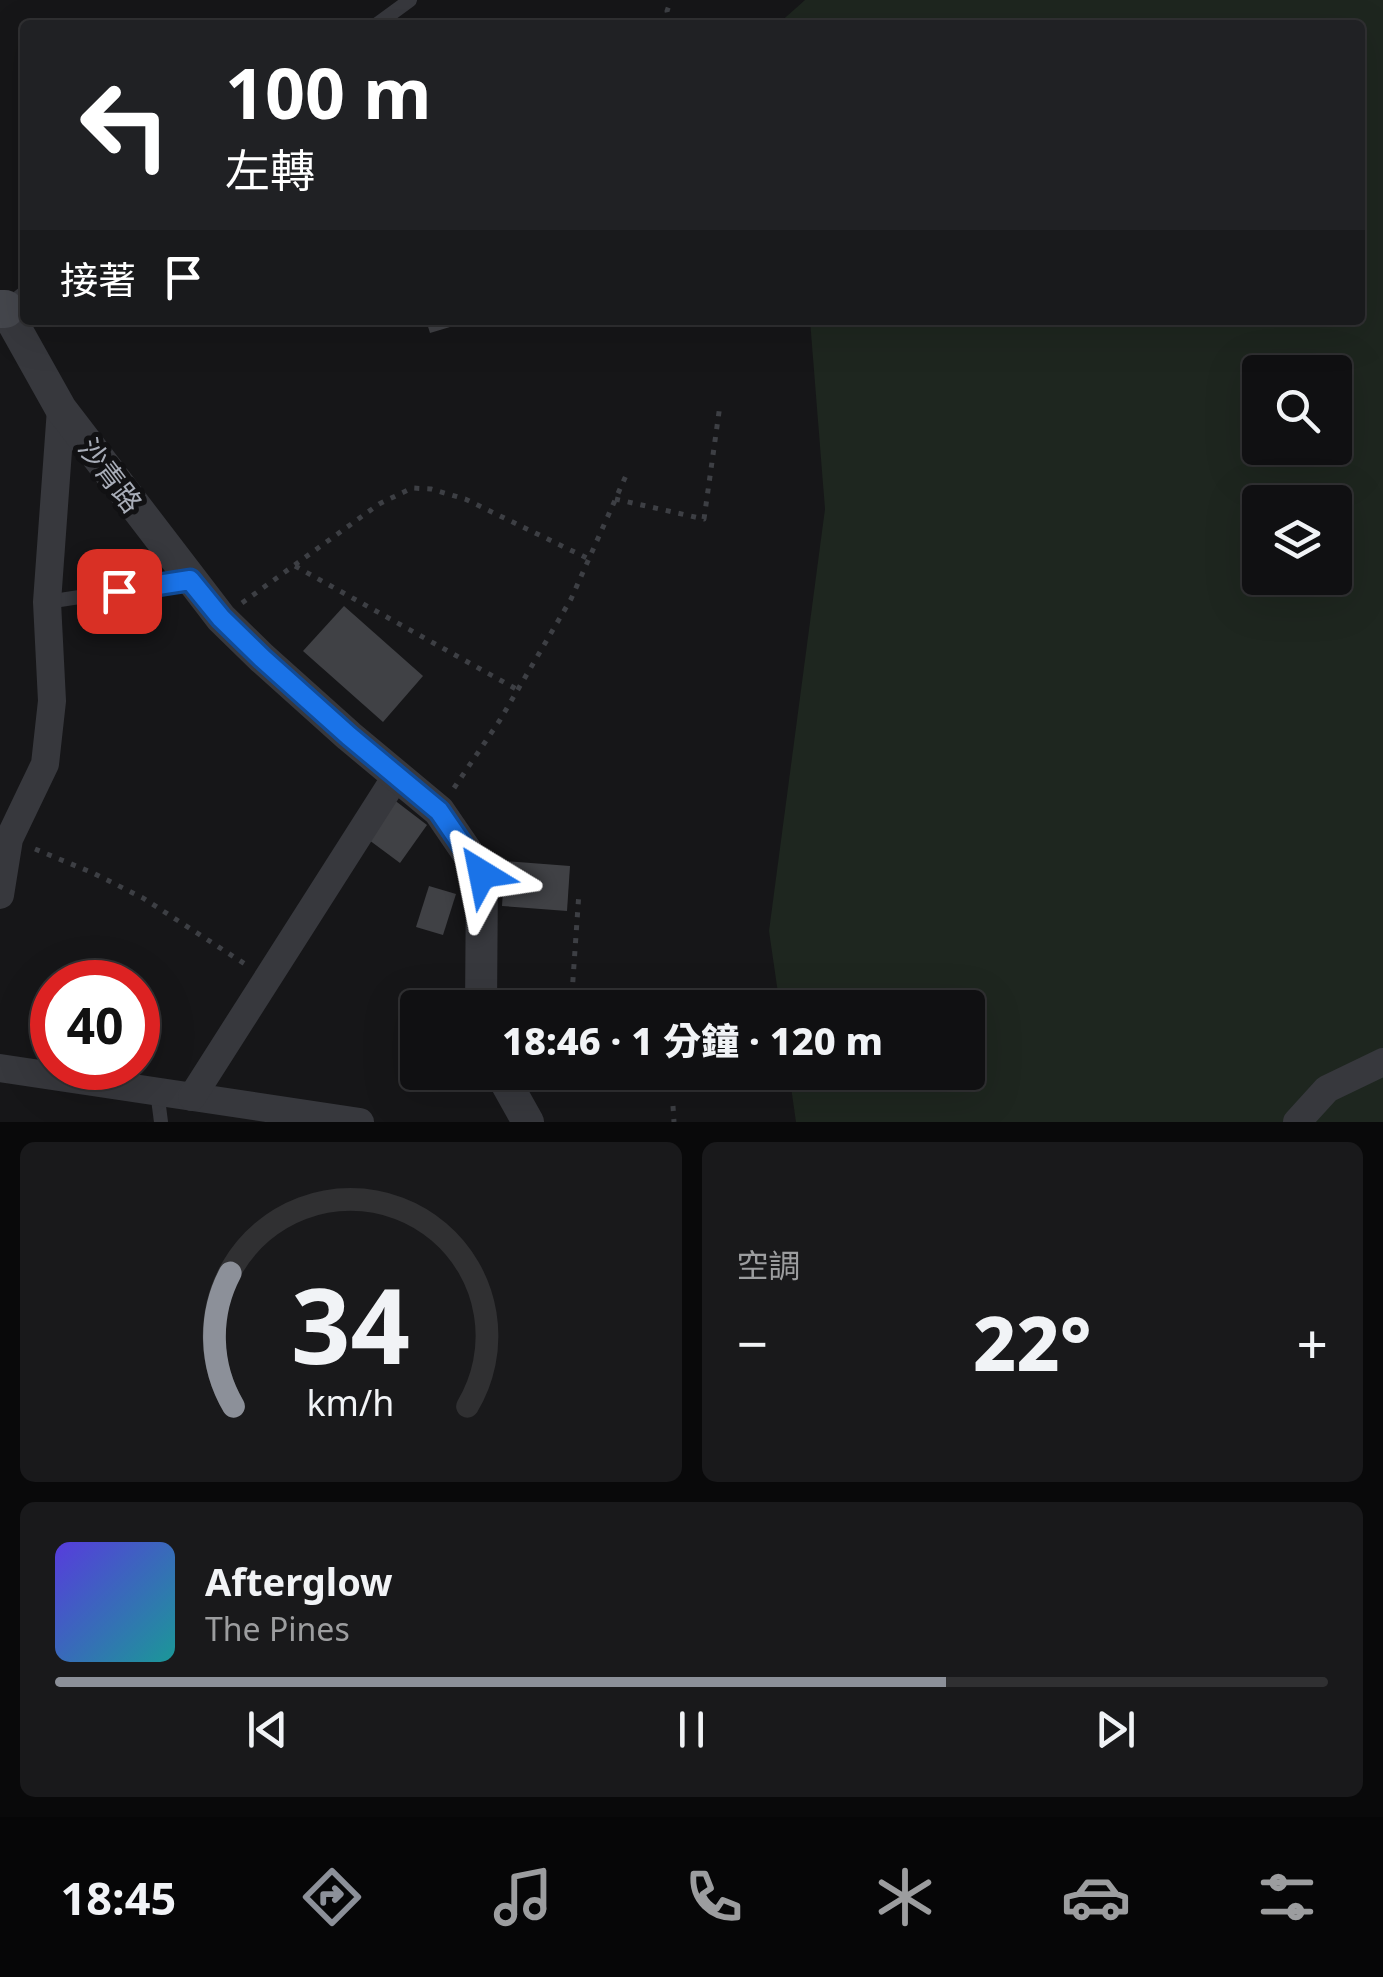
<!DOCTYPE html>
<html lang="zh-TW">
<head>
<meta charset="utf-8">
<style>
  :root { --surface:#101012; --page:#19191b; --text:#f1f3f6; --muted:#9c9d9f; --line:#303032; --accent:#8c9099 }
  body { margin:0; font-family:"Noto Sans","Noto Sans TC",sans-serif; background:var(--page); color:var(--text); height:100vh; display:flex; flex-direction:column; font-size:38px; white-space:nowrap }
  * { box-sizing:border-box; margin:0 }
  p { font-size:32px; color:var(--muted) }
  .icon { flex:none; width:55px; height:55px; fill:none; stroke:currentColor; stroke-width:2; stroke-linecap:round; stroke-linejoin:round }
  .map { position:relative; height:1122px; overflow:hidden }
  .details { display:flex; flex-direction:column; gap:20px; padding:20px; background:#09090a; flex:1 }
  .details>* { flex:none }
  .top-card { position:absolute; left:20px; top:20px; width:1345px; height:305px; border-radius:10px; box-shadow:0 10px 40px #0002,0 0 0 2px var(--line); background:#202124; color:#fff; overflow:hidden }
  .tools { position:absolute; left:1242px; top:355px; display:grid; gap:20px }
  .tools a { display:grid; place-items:center; width:110px; height:110px; border-radius:10px; background:var(--surface); box-shadow:0 10px 40px #0002,0 0 0 2px var(--line); font-size:50px }
  .speed { position:absolute; left:30px; top:960px; display:flex; gap:20px; font-size:50px; font-weight:700; text-align:center }
  .speed>* { display:grid; place-content:center; width:130px; height:130px; border-radius:50%; background:var(--surface); box-shadow:0 10px 40px #0002,0 0 0 2px var(--line); line-height:1 }
  .speed .limit { border:15px solid #d22; background:#fff; color:#111 }
  .pin { position:absolute; display:grid; place-items:center; width:85px; height:85px; color:#fff; margin:-42px; border-radius:20px; box-shadow:0 5px 15px #0006 }
  .me { position:absolute; width:110px; margin:-55px; rotate:325deg; stroke-linejoin:round; filter:drop-shadow(0 0 8px #0008) }
  .turn { display:flex; align-items:center; gap:35px; height:210px; padding:0 40px; font-size:45px }
  .turn .icon { width:130px; height:130px; stroke-width:2.5 }
  .turn b { display:block; font-size:70px; line-height:85px }
  .then { display:flex; align-items:center; height:95px; padding:0 40px; background:#0003; gap:20px; font-size:38px }
  .big { font-size:75px; font-weight:800; line-height:1.1 }
  .details .card { flex:1; display:flex; flex-direction:column; justify-content:center; gap:15px; min-width:0; padding:0 35px; border-radius:15px; background:var(--page) }
  .details .dial { align-items:center; gap:0 }
  .dial svg { height:260px; overflow:visible; fill:none; stroke:var(--line); stroke-width:7; stroke-linecap:round; text-anchor:middle }
  .dial text { fill:var(--text); stroke:none }
  .song { display:flex; align-items:center; gap:30px }
  .cover { width:120px; height:120px; border-radius:15px; background:linear-gradient(135deg,hsl(250 70% 55%),hsl(180 70% 35%)) }
  .played { height:10px; border-radius:5px; background:linear-gradient(90deg,var(--accent) 70%,var(--line) 70%) }
  .keys { display:flex; justify-content:space-around; direction:ltr }
  .heat { display:flex; justify-content:space-between; align-items:center; font-size:55px; direction:ltr }
  .details .tiles { flex:1; display:grid; gap:20px; grid-template-columns:1fr 1fr }
  .card:last-child { grid-column:span 2 }
  .trip { position:absolute; left:400px; top:990px; width:585px; height:100px; border-radius:10px; background:var(--surface); box-shadow:0 10px 40px #0002,0 0 0 2px var(--line); font-weight:800; line-height:100px; text-align:center }
  .tab-bar { display:flex; height:160px; justify-content:space-around; align-items:center; background:#060607; color:var(--muted) }
  .tab-bar .icon { width:70px; height:70px }
  .tab-bar .on { color:var(--accent) }
  .tab-bar b { font-size:45px; color:var(--text) }
  .map>svg:first-child { display:block }
  .green { fill:#1e261f; fill-rule:evenodd }
  .building { fill:#404145 }
  .lines { fill:none; stroke-linecap:round; stroke-linejoin:round }
  .path { stroke:#3d3f44; stroke-width:5; stroke-dasharray:5 8; stroke-linecap:butt }
  .service { stroke:#37383d; stroke-width:14 }
  .minor { stroke:#37383d; stroke-width:28 }
  .tertiary { stroke:#37383d; stroke-width:32 }
  .secondary { stroke:#45474d; stroke-width:38 }
  .route-casing { stroke:#114b97; stroke-width:25 }
  .route { stroke:#1a73e8; stroke-width:18 }
  .labels { text-anchor:middle; dominant-baseline:central; stroke-width:10; stroke-linejoin:round; paint-order:stroke }
  .street-label { font-size:28px; fill:#a8adb8; stroke:#111113 }
</style>
</head>
<body>
<div class="map">
<svg width="1383" height="1122" viewBox="0 0 1383 1122">
  <rect width="100%" height="100%" fill="#161618"/>
  <path class="green" d="M805 0H1383V1122H796L789 1073 968 1072V1008L780 1007 769 931 825 509 810 320H1360V25H777ZM1260 372H1335V448H1260ZM1260 502H1335V578H1260Z"/>
  <g class="building">
    <polygon points="426,320 470,320 470,321 430,333"/>
    <polygon points="344,606 423,676 383,722 303,651"/>
    <polygon points="393,799 427,825 400,863 365,837"/>
    <polygon points="505,861 570,866 567,911 502,906"/>
    <polygon points="429,886 456,894 443,935 416,927"/>
  </g>
  <g class="lines">
    <g class="path">
      <polyline points="670,25 667,11 671,0"/>
      <polyline points="615,499 704,519 720,405"/>
      <polyline points="295,566 518,690"/>
      <polyline points="242,603 379,504 412,488 431,489 465,499 589,559"/>
      <polyline points="454,788 500,720 571,599 628,471"/>
      <polyline points="35,849 93,873 143,898 248,966"/>
      <polyline points="571,1008 579,892"/>
      <polyline points="535,1076 566,1076 566,1072"/>
      <polyline points="673,1106 674,1122"/>
    </g>
    <g class="service">
      <polyline points="376,25 410,0"/>
      <polyline points="5,308 25,292"/>
      <polyline points="47,602 190,580"/>
      <polyline points="157,1091 161,1122"/>
    </g>
    <g class="minor">
      <polyline points="0,895 9,839 45,764 52,701 47,602 61,409"/>
      <polyline points="0,1068 360,1122"/>
      <polyline points="192,1097 397,775"/>
      <polyline points="1297,1122 1327,1089 1383,1062"/>
    </g>
    <g class="tertiary">
      <polyline points="5,309 61,409 221,618 262,658 349,736 439,811 482,874 481,1008"/>
      <polyline points="500,1072 528,1122"/>
    </g>
    <polyline class="secondary" points="0,309 5,309"/>
  </g>
  <g class="lines">
    <g class="route-casing">
      <polyline id="route" points="119,591 190,580 221,618 262,658 349,736 439,811 482,874"/>
    </g>
    <use href="#route" class="route"/>
  </g>
  <g class="labels">
    <g class="street-label">
      <text transform="translate(111 475) rotate(53)">沙青路</text>
    </g>
  </g>
</svg>
<div class="tools">
<a><svg class="icon" aria-label="search" viewBox="0 0 24 24"><circle cx="10" cy="10" r="6"/><path d="M15 15l6 6"/></svg></a>
<a><svg class="icon" aria-label="layers" viewBox="0 0 24 24"><path d="M12 4l9 5-9 5-9-5zM3 14l9 5 9-5"/></svg></a>
</div>
<div class="speed"><div class="limit">40</div></div>
<div class="pin" style="left:119px;top:591px;background:#d93025"><svg class="icon" aria-label="arrive" viewBox="0 0 24 24"><path d="M6 21V4h12l-3 4 3 4H6"/></svg></div>
<svg class="me" style="left:482px;top:874px" viewBox="-20 -20 40 40"><path d="M0-17L14 15 0 8-14 15z" fill="#1a73e8" stroke="#fff" stroke-width="4"/></svg>
<div class="trip">18:46 · 1 分鐘 · 120 m</div>
<div class="top-card">
<div class="turn"><svg class="icon" aria-label="left" viewBox="0 0 24 24"><path d="M17 20v-9H6M10 6l-5 5 5 5"/></svg><div><b>100 m</b>左轉</div></div>
<div class="then">接著<svg class="icon" aria-label="arrive" viewBox="0 0 24 24"><path d="M6 21V4h12l-3 4 3 4H6"/></svg></div>
</div>
</div>
<section class="details">
<div class="tiles">
<div class="card dial"><svg viewBox="0 0 100 80">
<path d="M14 69A42 42 0 1 1 86 69"/>
<path d="M14 69A42 42 0 0 1 13 28" stroke="#8c9099"/>
<text x="50" y="56" font-size="32" font-weight="700">34</text>
<text x="50" y="72" font-size="11">km/h</text>
</svg></div>
<div class="card"><p>空調</p>
<div class="heat"><a>−</a><b class="big">22°</b><a>+</a></div>
</div>
<div class="card">
<div class="song"><i class="cover"></i><div><b>Afterglow</b><p>The Pines</p></div></div>
<div class="played"></div>
<div class="keys"><svg class="icon" aria-label="previous" viewBox="0 0 24 24"><path d="M18 5L8 12l10 7zM5 5v14"/></svg><svg class="icon" aria-label="pause" viewBox="0 0 24 24"><path d="M8 5v14M16 5v14"/></svg><svg class="icon" aria-label="next" viewBox="0 0 24 24"><path d="M6 5l10 7-10 7zM19 5v14"/></svg></div>
</div>
</div>
</section>
<nav class="tab-bar">
<b>18:45</b>
<svg class="icon on" aria-label="directions" viewBox="0 0 24 24"><path d="M12 3l9 9-9 9-9-9zM9 14v-3h6M13 9l2 2-2 2"/></svg>
<svg class="icon" aria-label="music" viewBox="0 0 24 24"><path d="M9 18V5l10-2v13"/><circle cx="6" cy="18" r="3"/><circle cx="16" cy="16" r="3"/></svg>
<svg class="icon" aria-label="phone" viewBox="0 0 24 24"><path d="M5 4h4l2 5-3 2q2 4 5 5l2-3 5 2v4C11 20 4 13 5 4z"/></svg>
<svg class="icon" aria-label="climate" viewBox="0 0 24 24"><path d="M12 3v18M4 7l16 10M4 17L20 7"/></svg>
<svg class="icon" aria-label="car" viewBox="0 0 24 24"><path d="M5 17H2v-5l4-1 3-4h7l3 4 3 1v5h-3M9 17h6M6 11h13"/><circle cx="7" cy="17" r="2"/><circle cx="17" cy="17" r="2"/></svg>
<svg class="icon" aria-label="filters" viewBox="0 0 24 24"><path d="M4 7h16M4 17h16"/><circle cx="9" cy="7" r="2"/><circle cx="15" cy="17" r="2"/></svg>
</nav>
</body>
</html>
